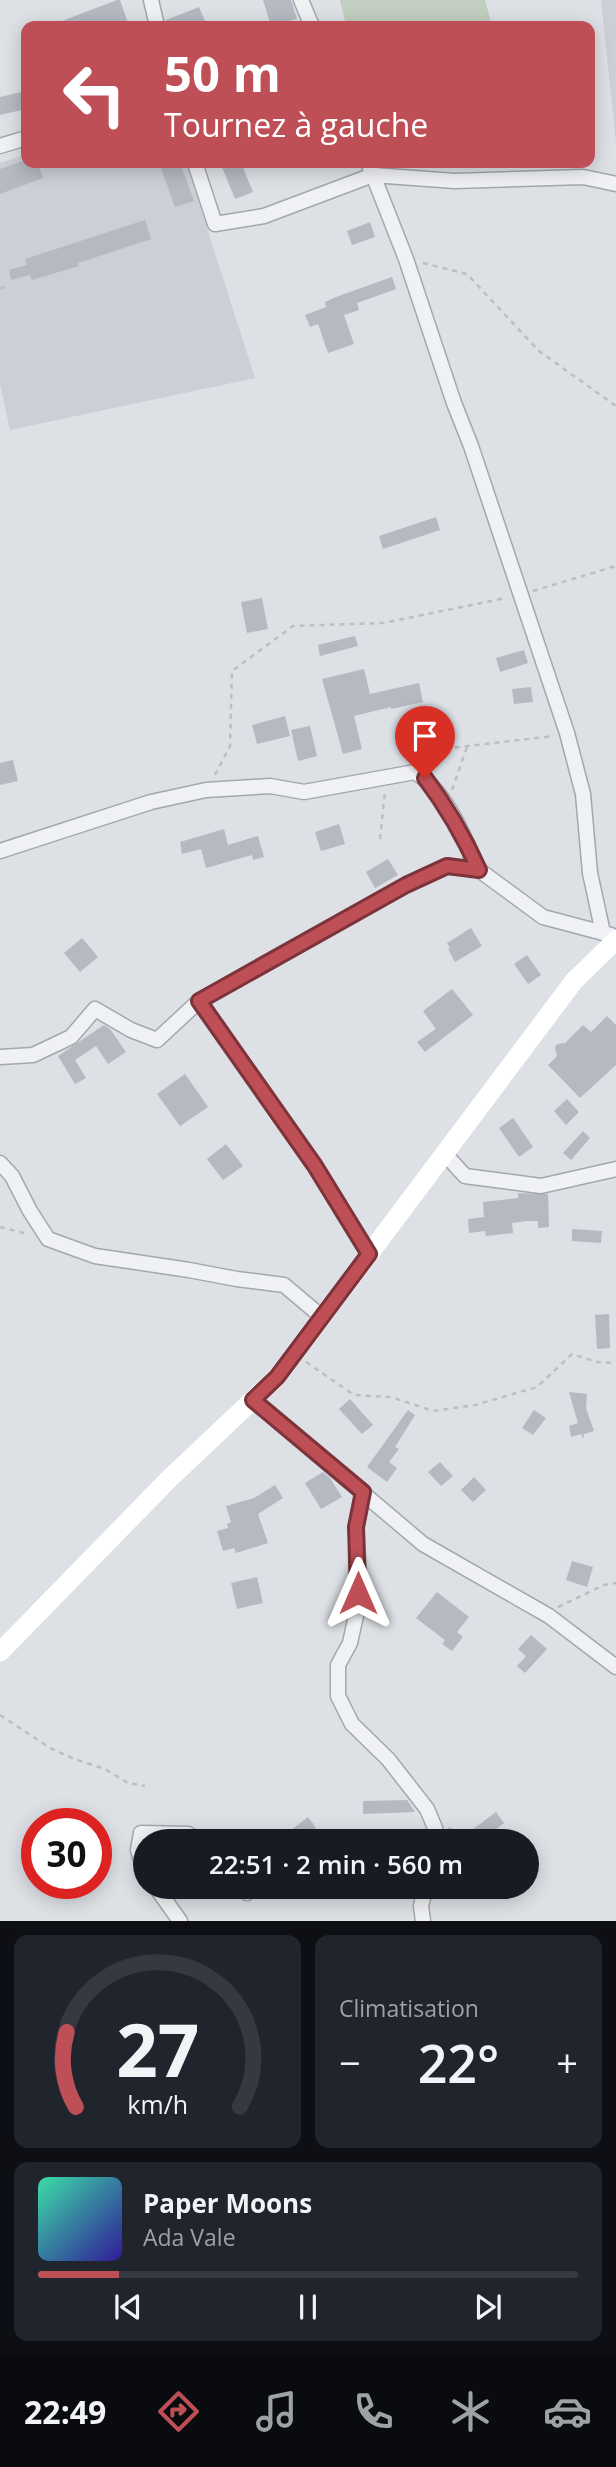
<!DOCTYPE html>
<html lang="fr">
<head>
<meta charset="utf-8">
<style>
  :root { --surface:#171b24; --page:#20242c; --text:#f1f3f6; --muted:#9ea1a6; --line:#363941; --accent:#be4f57 }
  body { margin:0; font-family:"Open Sans",sans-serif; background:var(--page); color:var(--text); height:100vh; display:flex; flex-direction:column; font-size:26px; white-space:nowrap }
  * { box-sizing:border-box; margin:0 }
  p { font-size:23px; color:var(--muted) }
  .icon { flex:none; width:38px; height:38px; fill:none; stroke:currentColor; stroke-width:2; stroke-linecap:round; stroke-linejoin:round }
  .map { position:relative; height:1921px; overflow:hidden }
  .panel { display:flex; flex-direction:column; gap:14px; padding:14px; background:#0d0f14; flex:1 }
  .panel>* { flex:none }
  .top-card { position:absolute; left:21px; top:21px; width:574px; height:147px; border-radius:14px; box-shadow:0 4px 18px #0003; background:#be4f57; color:#fff; overflow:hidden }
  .speed { position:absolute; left:21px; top:1808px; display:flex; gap:14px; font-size:35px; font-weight:700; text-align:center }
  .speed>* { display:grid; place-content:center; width:91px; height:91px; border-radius:50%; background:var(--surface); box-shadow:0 4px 18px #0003; line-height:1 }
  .speed .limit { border:10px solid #d22; background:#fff; color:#111 }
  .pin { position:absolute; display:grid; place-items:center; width:60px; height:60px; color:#fff; margin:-72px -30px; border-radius:50% 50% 50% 0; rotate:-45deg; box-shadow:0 0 7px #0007 }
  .pin .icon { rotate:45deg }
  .me { position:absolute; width:77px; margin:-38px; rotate:0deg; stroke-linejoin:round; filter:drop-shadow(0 0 5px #0008) }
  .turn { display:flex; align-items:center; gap:24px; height:147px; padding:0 28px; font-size:32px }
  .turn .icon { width:91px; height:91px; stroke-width:2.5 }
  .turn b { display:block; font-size:49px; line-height:60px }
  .big { font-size:52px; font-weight:600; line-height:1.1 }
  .panel .tile { flex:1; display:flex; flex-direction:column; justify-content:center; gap:10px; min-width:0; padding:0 24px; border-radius:14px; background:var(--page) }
  .panel .dial { align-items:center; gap:0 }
  .dial svg { height:182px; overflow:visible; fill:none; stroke:var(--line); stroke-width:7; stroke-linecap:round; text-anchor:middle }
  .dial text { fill:var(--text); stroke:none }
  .song { display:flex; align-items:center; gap:21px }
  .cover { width:84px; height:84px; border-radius:10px; background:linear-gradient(135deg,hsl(160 70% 55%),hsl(250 70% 35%)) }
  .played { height:7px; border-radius:4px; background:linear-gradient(90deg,var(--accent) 15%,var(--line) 15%) }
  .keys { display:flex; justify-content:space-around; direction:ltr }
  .heat { display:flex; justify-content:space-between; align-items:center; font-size:38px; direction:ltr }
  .panel .tiles { flex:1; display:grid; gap:14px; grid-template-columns:1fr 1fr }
  .tile:last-child { grid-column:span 2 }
  .trip { position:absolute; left:133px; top:1829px; width:406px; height:70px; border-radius:35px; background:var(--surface); box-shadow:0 4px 18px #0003; font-weight:600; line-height:70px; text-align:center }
  .dock { display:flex; height:112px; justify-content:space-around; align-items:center; background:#090b0e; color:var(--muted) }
  .dock .icon { width:49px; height:49px }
  .dock .active { color:var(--accent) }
  .dock b { font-size:32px; color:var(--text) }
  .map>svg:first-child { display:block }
  .built { fill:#cccfd6 }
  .green { fill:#c2cec0 }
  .building { fill:#b5b9c1 }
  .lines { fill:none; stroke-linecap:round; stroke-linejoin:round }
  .street-casing { stroke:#a3a7ae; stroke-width:17 }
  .path { stroke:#bcbec4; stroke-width:2.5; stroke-dasharray:5 5; stroke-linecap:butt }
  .street { stroke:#f0f1f4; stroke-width:14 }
  .secondary { stroke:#fff; stroke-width:19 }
  .route-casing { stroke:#7c3339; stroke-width:18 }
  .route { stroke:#be4f57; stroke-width:12 }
</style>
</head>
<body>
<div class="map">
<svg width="616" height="1921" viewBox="0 0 616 1921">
  <rect width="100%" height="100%" fill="#dde0e5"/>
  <g class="built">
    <polygon points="601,0 616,0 616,143"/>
    <polygon points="26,154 26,163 186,163 255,378 10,430 0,384 0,163"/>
  </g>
  <polygon class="green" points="340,0 485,0 492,26 346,26"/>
  <g class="building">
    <polygon points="117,0 120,0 129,26 49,26"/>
    <polygon points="263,0 291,0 297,19 271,26"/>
    <polygon points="199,7 205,21 191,26 166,26 166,20"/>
    <polygon points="26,91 26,109 0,115 0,97"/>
    <polygon points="26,160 26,163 38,163 43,178 0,194 0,169"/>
    <polygon points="159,163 180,163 194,201 175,207"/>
    <polygon points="233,163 241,163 253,192 235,199 222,167"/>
    <polygon points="145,220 151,239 78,263 79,266 32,280 30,275 11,280 9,270 27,265 25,259"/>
    <polygon points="370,222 375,237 352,245 347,231"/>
    <polygon points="392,277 396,289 357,303 359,310 344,315 354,344 328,353 318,324 310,327 305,315 326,307 325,302 336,297"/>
    <polygon points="436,517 440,530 383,549 379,536"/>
    <polygon points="262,598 268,629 247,633 241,602"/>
    <polygon points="355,636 358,646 320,656 318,645"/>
    <polygon points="524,650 528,663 500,672 496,658"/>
    <polygon points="364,669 370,694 419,683 423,702 391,709 391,707 354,716 362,749 343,754 322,679"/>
    <polygon points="531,687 533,702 514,704 512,689"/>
    <polygon points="285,716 290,736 257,744 252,725"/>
    <polygon points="310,726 317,756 298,761 291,730"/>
    <polygon points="13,760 18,781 0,785 0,763"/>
    <polygon points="339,824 345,844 321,851 315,832"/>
    <polygon points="224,829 228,845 258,836 264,857 253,860 252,855 206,868 201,849 182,854 180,842"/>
    <polygon points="388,859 398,875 375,888 366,872"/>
    <polygon points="471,928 482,946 455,962 448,949 450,948 447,943"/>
    <polygon points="82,938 98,957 80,972 64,953"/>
    <polygon points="527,955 541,975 528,984 514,964"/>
    <polygon points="452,989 473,1015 425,1052 417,1042 436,1029 423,1011"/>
    <polygon points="607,1016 616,1025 616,1065 580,1098 548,1065 557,1056 555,1047 557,1044 565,1043 583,1025 591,1032"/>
    <polygon points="104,1025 110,1029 126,1052 108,1064 96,1046 75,1060 86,1078 75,1084 58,1056"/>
    <polygon points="185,1074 208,1107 180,1126 157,1094"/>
    <polygon points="567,1099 579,1112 566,1125 554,1111"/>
    <polygon points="513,1118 533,1147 519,1157 499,1128"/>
    <polygon points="583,1131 590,1138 571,1160 563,1153"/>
    <polygon points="226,1144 243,1166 223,1180 207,1159"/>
    <polygon points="518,1193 548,1194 549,1227 538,1228 538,1221 526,1221 512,1223 513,1233 486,1236 485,1231 469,1233 468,1219 484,1217 483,1202 518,1198"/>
    <polygon points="572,1229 602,1231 601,1243 572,1241"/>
    <polygon points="609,1314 610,1348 597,1349 595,1315"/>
    <polygon points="569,1392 587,1394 586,1408 594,1431 584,1434 583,1439 581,1434 571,1437 569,1426 578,1423"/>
    <polygon points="350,1399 373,1425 362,1434 339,1409"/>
    <polygon points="408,1410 415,1415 395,1447 399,1449 389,1462 397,1468 387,1482 367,1467"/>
    <polygon points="534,1410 546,1418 533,1435 522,1428"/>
    <polygon points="440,1462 453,1476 441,1486 428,1472"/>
    <polygon points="323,1472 330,1478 342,1497 321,1509 305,1483"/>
    <polygon points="474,1477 486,1490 473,1502 461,1490"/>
    <polygon points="275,1485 283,1498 258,1514 268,1543 236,1553 234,1548 223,1551 217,1531 228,1528 227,1524 231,1522 226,1506 254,1498"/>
    <polygon points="572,1561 593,1567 587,1587 566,1580"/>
    <polygon points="257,1577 263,1603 237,1609 231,1583"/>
    <polygon points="437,1592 469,1617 457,1632 463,1637 452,1651 442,1644 445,1640 416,1618"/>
    <polygon points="531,1635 547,1649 525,1673 517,1666 526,1656 518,1649"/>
    <polygon points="407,1800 415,1812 363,1814 363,1801"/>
    <polygon points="496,1812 504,1823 480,1841 446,1841 445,1831 450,1827 460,1839"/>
    <polygon points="308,1817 316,1828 300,1841 277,1841"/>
  </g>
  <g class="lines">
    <g class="street-casing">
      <g id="street">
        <polyline points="151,0 157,26"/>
        <polyline points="301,0 312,26"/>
        <polyline points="0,146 26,138"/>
        <polyline points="195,163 215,224 264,216 373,175 368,163"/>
        <path d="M0 851 151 802 206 790 270 786 304 792 415 772C447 792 464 837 479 870"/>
        <polyline points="603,933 590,873 583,794 567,733 471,446 454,403 406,259 373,175 455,181 583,177 616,184"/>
        <polyline points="199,1001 315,1166 369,1254"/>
        <polyline points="0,1057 33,1055 71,1037 95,1009 131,1030 157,1040 199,1001 406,885 447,866 479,870 543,917 611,935"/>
        <polyline points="445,1154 465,1176 541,1186 616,1169"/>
        <polyline points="0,1163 12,1176 30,1211 48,1239 95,1256 189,1270 237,1279 284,1285 322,1317"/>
        <polyline points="253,1400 423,1544 549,1616 616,1667"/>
        <polyline points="363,1492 356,1527 359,1575 357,1611 350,1643 338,1665 338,1696 352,1724 388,1759 427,1809 435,1828 437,1841"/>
        <polyline points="145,1874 138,1850 141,1833 188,1834 199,1841"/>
        <polyline points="155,1886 180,1921"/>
        <polyline points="243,1886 247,1893"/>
        <polyline points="423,1921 421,1906 426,1886"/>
      </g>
    </g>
    <g class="path">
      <polyline points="423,263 467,274 539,351 616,406"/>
      <polyline points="0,289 8,285"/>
      <polyline points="533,591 616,566"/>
      <polyline points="416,719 425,751 425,761"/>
      <polyline points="425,751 554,736"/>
      <polyline points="215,775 230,746 232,671 293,626 383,623 506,598"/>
      <polyline points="452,790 467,747"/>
      <polyline points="380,839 385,791"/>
      <polyline points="0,1227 28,1234"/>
      <polyline points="306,1362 354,1395 391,1397 433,1411 475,1405 537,1387 572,1354 597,1362 616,1363"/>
      <polyline points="558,1607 604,1585 616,1583"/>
      <polyline points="0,1715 50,1748 74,1759 105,1769 128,1783 145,1786"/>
    </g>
    <use href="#street" class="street"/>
    <polyline class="secondary" points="0,1652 169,1479 277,1377 574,981 616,940"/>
  </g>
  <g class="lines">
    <g class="route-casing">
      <path id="route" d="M358 1593 356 1527 363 1492 253 1400 277 1377 369 1254 315 1166 199 1001 406 885 447 866 479 870C464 837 447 807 425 778"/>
    </g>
    <use href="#route" class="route"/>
  </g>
</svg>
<div class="speed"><div class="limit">30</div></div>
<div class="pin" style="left:425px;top:778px;background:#d93025"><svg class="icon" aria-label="arrive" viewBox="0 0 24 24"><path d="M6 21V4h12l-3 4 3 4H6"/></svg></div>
<svg class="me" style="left:358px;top:1593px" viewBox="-20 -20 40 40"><path d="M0-17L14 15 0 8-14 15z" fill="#be4f57" stroke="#fff" stroke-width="4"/></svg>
<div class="trip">22:51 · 2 min · 560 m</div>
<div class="top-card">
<div class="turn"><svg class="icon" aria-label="left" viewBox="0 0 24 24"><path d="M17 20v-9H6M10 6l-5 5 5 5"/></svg><div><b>50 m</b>Tournez à gauche</div></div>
</div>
</div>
<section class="panel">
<div class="tiles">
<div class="tile dial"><svg viewBox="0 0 100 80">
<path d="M14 69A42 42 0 1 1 86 69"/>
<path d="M14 69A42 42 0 0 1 10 36" stroke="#be4f57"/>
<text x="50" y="56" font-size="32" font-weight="700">27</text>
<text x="50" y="72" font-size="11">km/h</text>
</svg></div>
<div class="tile"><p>Climatisation</p>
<div class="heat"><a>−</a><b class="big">22°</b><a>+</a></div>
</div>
<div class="tile">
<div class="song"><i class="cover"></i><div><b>Paper Moons</b><p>Ada Vale</p></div></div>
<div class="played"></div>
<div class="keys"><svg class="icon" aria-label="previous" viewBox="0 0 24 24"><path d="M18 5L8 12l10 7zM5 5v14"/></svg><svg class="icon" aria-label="pause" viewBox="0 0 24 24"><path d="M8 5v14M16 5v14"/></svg><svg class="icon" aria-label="next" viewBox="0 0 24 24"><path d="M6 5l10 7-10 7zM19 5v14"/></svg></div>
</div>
</div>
</section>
<nav class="dock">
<b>22:49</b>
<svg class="icon active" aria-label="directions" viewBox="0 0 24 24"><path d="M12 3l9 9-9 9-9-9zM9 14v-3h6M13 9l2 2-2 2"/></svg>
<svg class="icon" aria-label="music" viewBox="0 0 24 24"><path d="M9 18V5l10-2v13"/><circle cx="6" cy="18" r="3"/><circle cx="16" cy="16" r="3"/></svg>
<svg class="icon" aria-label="phone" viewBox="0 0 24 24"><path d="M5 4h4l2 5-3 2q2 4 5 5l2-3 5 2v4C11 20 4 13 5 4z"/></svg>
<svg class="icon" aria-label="climate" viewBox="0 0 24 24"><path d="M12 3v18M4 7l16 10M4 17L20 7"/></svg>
<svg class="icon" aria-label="car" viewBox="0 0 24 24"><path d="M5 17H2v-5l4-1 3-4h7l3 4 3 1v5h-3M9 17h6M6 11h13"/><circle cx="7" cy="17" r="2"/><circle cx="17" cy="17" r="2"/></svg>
</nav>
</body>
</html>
